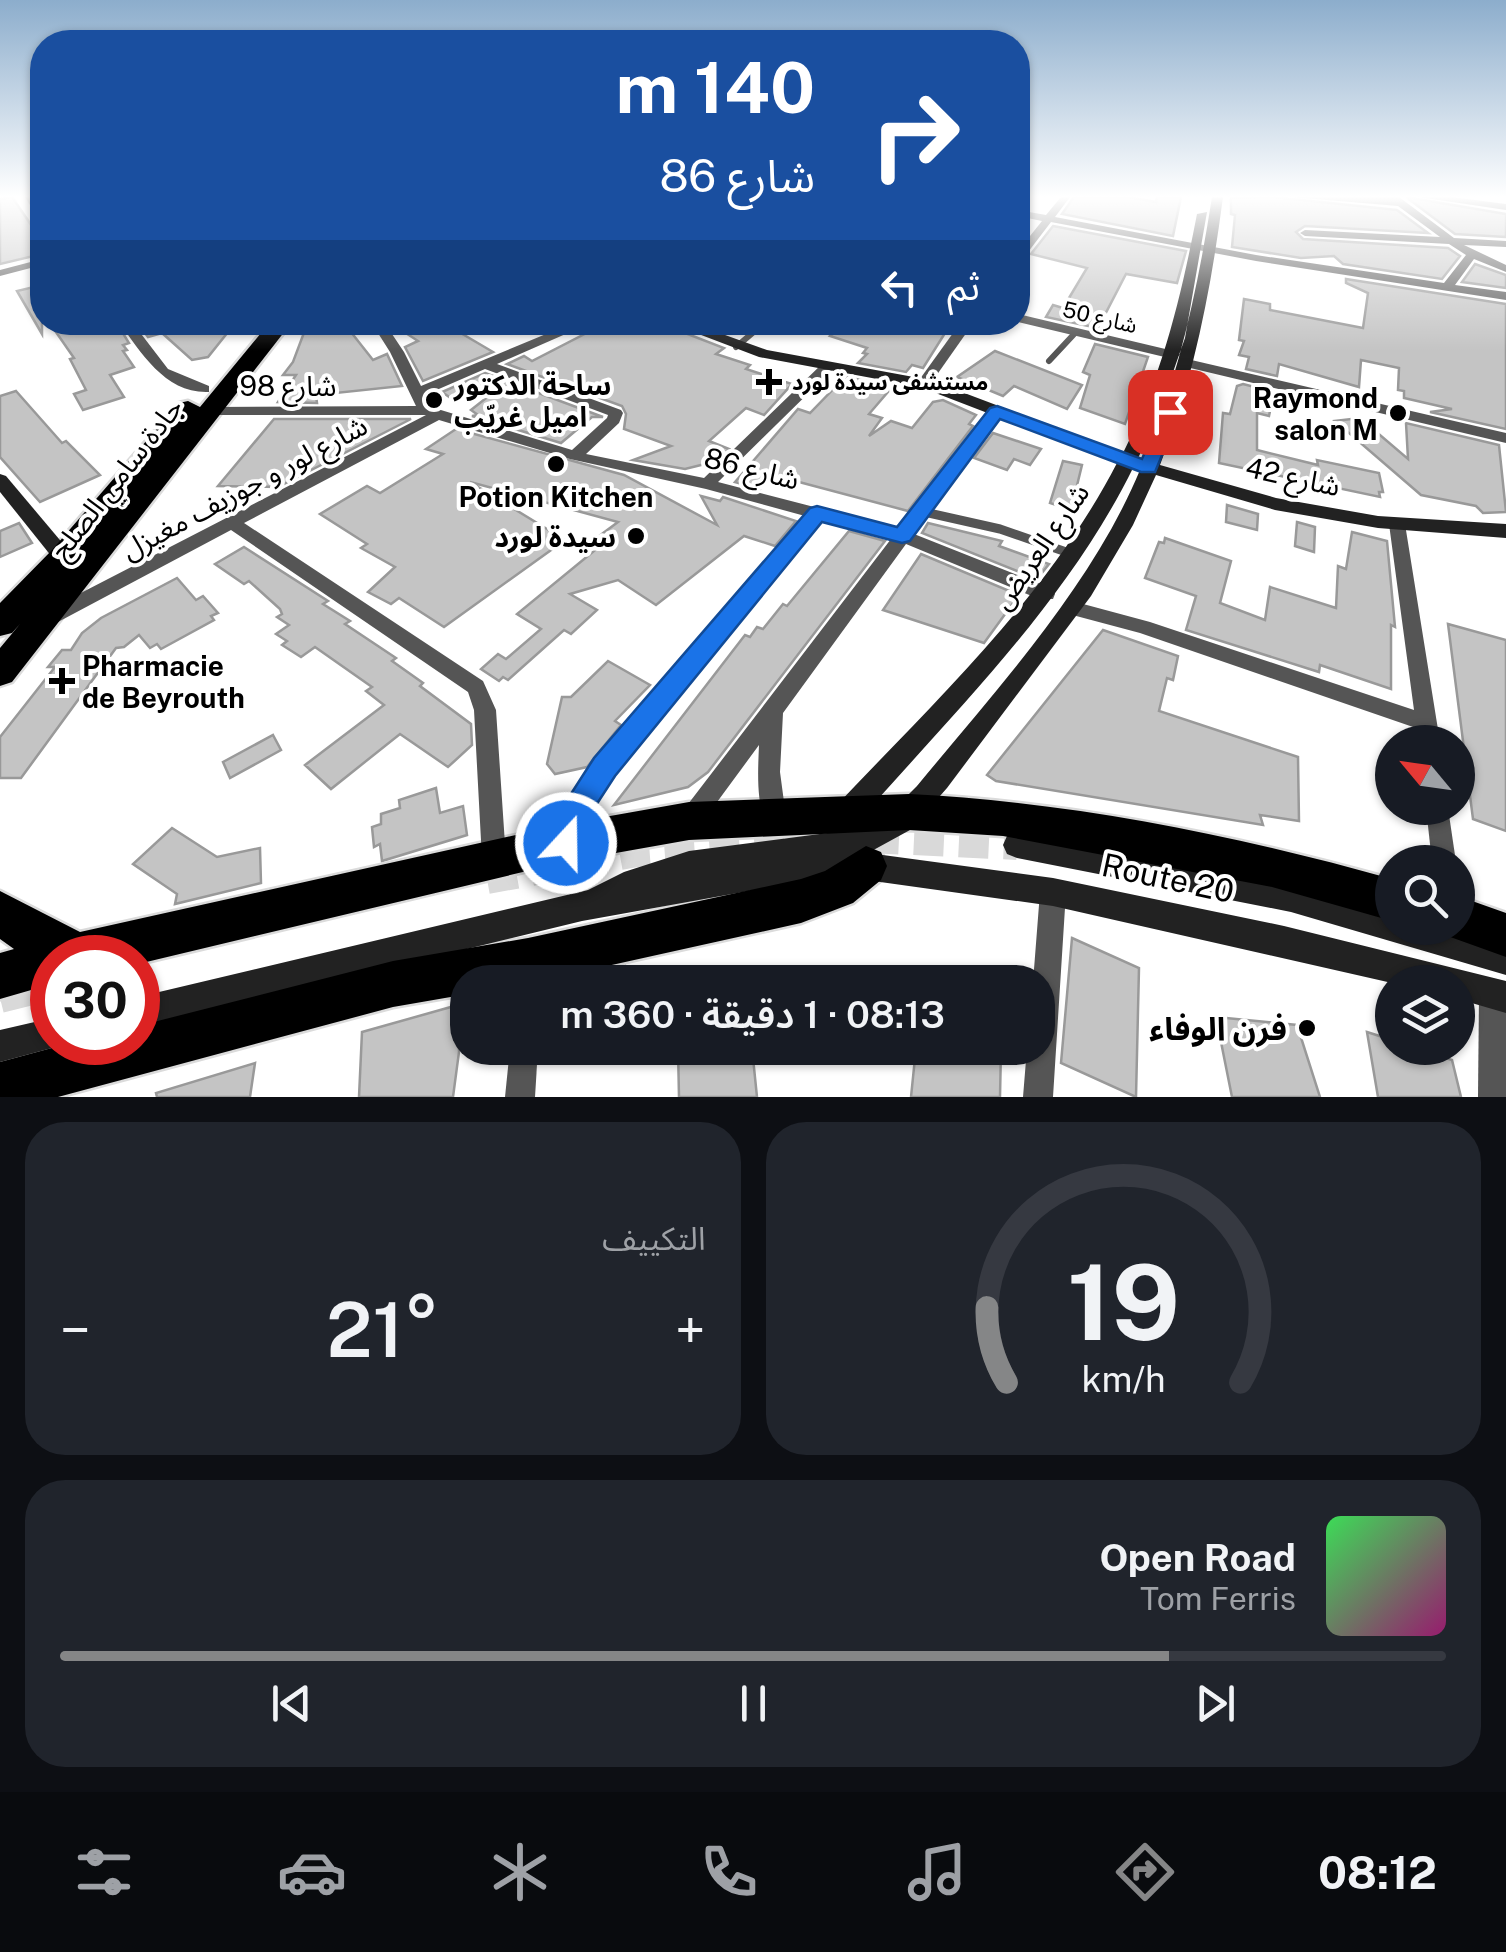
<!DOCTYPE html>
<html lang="ar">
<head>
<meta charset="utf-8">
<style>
  :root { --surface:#171b24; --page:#20242c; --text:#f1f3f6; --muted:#9ea1a6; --line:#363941; --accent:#858687 }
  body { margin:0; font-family:"Public Sans","Noto Sans Arabic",sans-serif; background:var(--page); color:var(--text); direction:rtl; height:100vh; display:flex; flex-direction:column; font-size:38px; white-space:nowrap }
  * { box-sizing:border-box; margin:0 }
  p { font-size:32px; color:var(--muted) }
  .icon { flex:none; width:55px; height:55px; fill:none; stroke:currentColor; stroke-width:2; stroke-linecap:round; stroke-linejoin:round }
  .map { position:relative; height:1097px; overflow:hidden; direction:ltr }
  .side { display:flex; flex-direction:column; gap:25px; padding:25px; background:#0d0f14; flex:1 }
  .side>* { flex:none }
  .guide { position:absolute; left:30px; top:30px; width:1000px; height:305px; border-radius:40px; box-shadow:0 2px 8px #0004; direction:rtl; background:#1a4fa0; color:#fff; overflow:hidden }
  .needle { width:65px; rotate:299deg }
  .controls { position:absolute; left:1375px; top:725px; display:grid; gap:20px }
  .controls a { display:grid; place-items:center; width:100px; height:100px; border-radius:50%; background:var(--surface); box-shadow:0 2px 8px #0004; font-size:50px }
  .speed { position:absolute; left:30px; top:935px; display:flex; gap:20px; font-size:50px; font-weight:700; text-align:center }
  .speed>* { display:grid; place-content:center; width:130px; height:130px; border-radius:50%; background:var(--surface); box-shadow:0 2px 8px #0004; line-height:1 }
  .speed .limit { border:15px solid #d22; background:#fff; color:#111 }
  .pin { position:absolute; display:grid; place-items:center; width:85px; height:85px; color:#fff; margin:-42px; border-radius:20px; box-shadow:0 5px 15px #0006 }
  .me { position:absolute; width:110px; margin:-55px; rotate:21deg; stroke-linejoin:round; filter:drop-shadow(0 0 8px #0008) }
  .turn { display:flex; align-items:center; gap:35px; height:210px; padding:0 50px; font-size:45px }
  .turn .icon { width:130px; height:130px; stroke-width:2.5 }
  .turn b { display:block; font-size:70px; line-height:85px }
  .then { display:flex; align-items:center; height:95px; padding:0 50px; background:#0003; gap:20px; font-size:38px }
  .big { font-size:75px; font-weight:600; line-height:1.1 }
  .side .widget { flex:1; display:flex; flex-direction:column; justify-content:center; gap:15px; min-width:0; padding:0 35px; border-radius:40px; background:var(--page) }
  .side .dial { align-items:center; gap:0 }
  .dial svg { height:260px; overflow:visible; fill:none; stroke:var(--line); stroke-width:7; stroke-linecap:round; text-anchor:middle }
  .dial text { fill:var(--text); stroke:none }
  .song { display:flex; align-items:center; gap:30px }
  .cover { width:120px; height:120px; border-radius:15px; background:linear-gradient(135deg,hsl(130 70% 55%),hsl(320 70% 35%)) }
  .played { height:10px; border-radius:5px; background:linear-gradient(90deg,var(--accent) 80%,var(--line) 80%) }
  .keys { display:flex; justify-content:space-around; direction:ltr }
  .heat { display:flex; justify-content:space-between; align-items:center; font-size:55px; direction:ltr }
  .side .tiles { flex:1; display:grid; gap:25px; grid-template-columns:1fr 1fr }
  .widget:last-child { grid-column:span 2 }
  .trip { position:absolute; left:450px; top:965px; width:605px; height:100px; border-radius:40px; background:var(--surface); box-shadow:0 2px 8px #0004; font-weight:600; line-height:100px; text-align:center; direction:rtl }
  .menu { display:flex; height:160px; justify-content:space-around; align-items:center; background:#090b0e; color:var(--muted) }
  .menu .icon { width:70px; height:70px }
  .menu .active { color:var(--accent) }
  .menu b { font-size:45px; color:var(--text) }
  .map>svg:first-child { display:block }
  .building { fill:#c4c4c4; stroke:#999; stroke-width:2.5 }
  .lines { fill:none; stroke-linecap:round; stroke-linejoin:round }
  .secondary-tunnel { stroke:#d9d9d9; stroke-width:30; stroke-dasharray:30 15; stroke-linecap:butt }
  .highway-casing { stroke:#dbdbdb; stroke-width:5 }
  .lane-far1 { stroke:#555; stroke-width:6 }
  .lane { stroke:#555; stroke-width:9 }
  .street { fill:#555; fill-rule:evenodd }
  .secondary { fill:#222; fill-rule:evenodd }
  .highway { fill:#000; fill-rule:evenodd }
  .route { fill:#1a73e8; stroke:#114b97; stroke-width:2.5 }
  .poi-dot { fill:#000; stroke:#fff; stroke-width:4 }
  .labels { text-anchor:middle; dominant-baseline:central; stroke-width:8; stroke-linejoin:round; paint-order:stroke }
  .far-street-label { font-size:22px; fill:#000; stroke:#fff }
  .far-poi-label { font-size:22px; font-weight:bold; fill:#000; stroke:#fff; text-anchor:start }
  .poi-label { font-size:28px; font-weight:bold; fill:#000; stroke:#fff; text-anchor:start }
  .street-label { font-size:28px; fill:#000; stroke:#fff }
  .near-street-label { font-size:32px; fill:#000; stroke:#fff }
  .near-poi-label { font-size:32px; font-weight:bold; fill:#000; stroke:#fff; text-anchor:end }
</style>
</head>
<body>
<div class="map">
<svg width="1506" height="1097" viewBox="0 0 1506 1097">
  <rect width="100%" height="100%" fill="#fff"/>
  <g class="building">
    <polygon points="12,197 42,241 42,254 0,264 0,199"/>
    <polygon points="1074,197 1128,197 1156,202 1157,197 1181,197 1173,236 1062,214"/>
    <polygon points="1273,197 1397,210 1428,233 1305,226 1296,232 1303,239 1448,248 1460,256 1442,279 1343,264 1334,256 1301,258 1232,247 1235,215 1231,214 1231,198"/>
    <polygon points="1406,197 1506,214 1506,237 1455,234"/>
    <polygon points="1053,226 1186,251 1177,283 1126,274 1098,328 1046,317 1053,305 1063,308 1087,268 1031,254"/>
    <polygon points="1475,264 1506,275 1506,288 1462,282"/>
    <polygon points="1346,279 1506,304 1506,429 1430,412 1452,409 1404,398 1404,391 1398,390 1399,368 1361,360 1359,387 1279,364 1277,376 1246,369 1249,357 1239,355 1244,341 1239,340 1244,299 1270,304 1270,310 1363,328 1368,293 1346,283"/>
    <polygon points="42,285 42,334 17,291"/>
    <polygon points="49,322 116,322 129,343 123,345 127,350 123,351 134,367 110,375 124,397 83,410 74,394 86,390 70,359 74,358"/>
    <polygon points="137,322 236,322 208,357 192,360 162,333 148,337"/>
    <polygon points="308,322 343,322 373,360 387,354 402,386 316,395 317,403 278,402 296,375 283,375 293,362"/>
    <polygon points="389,322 442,322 493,352 423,381 405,347 418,341"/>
    <polygon points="608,322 642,322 660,331 667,326 724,348 716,354 750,365 746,369 792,384 764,415 746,408 709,441 729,449 717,461 685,469 633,460 671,446 624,429 626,414 622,406 507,364 524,356 532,361"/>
    <polygon points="845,322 952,322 923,368 912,365 906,372 858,363 867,354 863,353 867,348 830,336"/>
    <polygon points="1095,344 1148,357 1125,424 1080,408 1090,375 1083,372"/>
    <polygon points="995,351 1082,385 1067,409 1014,386 1003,396 957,377"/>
    <polygon points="485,373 603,417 592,417 561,443 472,416 478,415 471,410 490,395 483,385 455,401 442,392"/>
    <polygon points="845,377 893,386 869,414 882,418 869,436 891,421 912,428 933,402 943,400 976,415 969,424 973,426 908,511 784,478 765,475 760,489 735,482 798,409 810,413"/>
    <polygon points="1243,384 1274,392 1269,416 1257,413 1257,450 1318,465 1317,460 1379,473 1383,492 1379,492 1380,497 1219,463 1223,413 1230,414 1237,386"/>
    <polygon points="16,391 62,443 66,441 100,475 40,502 0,457 0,396"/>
    <polygon points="1360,418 1408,459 1406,423 1499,445 1506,512 1483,513 1476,506 1421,495 1335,421"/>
    <polygon points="274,419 411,419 278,487 218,486"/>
    <polygon points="456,429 624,475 717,525 701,496 720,501 723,497 796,521 775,546 744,536 656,605 618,580 570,594 597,610 571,634 564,630 508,680 503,677 499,681 481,669 498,654 506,659 541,629 517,614 600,546 595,539 618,522 470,482 565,540 444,627 399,598 391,604 368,592 395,567 361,548 367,544 320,514 367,486 380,493 443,454 426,449"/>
    <polygon points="993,433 1041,449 1030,465 1014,459 1007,470 974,458"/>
    <polygon points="1063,461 1082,465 1071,510 1050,503"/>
    <polygon points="1227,505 1258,514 1257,530 1226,522"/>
    <polygon points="1297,522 1315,527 1314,552 1295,546"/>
    <polygon points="19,523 32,543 0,557 0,531"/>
    <polygon points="928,523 1002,541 999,546 1049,564 1037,579 922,533"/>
    <polygon points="849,531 885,541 708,772 688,787 614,805 745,635 750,637 757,627 763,629 783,604 787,606"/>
    <polygon points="1352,532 1387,541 1395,627 1391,625 1391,689 1320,665 1319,672 1186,630 1196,596 1145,578 1159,542 1164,543 1165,538 1231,561 1220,603 1265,620 1270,587 1336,608 1338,566 1346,569"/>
    <polygon points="244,547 328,601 323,604 350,621 345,624 396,658 392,661 423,683 420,686 471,724 472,745 448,767 400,734 331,789 305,765 384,705 366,691 372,687 315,647 301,657 282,645 287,641 276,634 289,625 277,617 282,614 280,609 249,581 244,584 215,564"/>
    <polygon points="921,554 1019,595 984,643 883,610"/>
    <polygon points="177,578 196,600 203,596 218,613 211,616 214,620 161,649 157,644 150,648 139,635 124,647 116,648 21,778 0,778 0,737 55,667 48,667 62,650 71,650 82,633 101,618"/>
    <polygon points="1448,624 1506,640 1506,831 1473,819"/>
    <polygon points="1103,630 1178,656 1173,680 1167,678 1159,711 1298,757 1299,821 1260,815 1263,825 996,781 987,775"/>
    <polygon points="608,661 650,685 615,721 621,725 587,767 555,774 547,764 562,697 571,697"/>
    <polygon points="273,735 281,750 230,778 223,762"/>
    <polygon points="436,788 440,813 463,806 467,835 382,861 380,844 374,847 372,827 381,824 381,814 400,808 399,800"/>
    <polygon points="172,828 217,857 260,848 261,883 175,904 177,894 133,864"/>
    <polygon points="1072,938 1139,968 1136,1097 1061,1063"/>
    <polygon points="625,966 628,982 558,982 558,981"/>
    <polygon points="458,1005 459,1052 453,1097 359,1097 362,1032"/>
    <polygon points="1216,1017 1297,1025 1320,1097 1232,1097"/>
    <polygon points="1367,1032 1392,1040 1392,1048 1416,1048 1452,1060 1461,1097 1378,1097"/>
    <polygon points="678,1048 752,1048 757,1097 679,1097"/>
    <polygon points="916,1048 1001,1048 1000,1097 911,1097"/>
    <polygon points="255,1063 250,1097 157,1097 156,1093"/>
  </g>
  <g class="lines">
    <g class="secondary-tunnel">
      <polyline points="869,838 1017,845"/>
      <polyline points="487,879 637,852 795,840"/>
      <polyline points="0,998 52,985"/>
    </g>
    <g class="highway-casing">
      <g id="highway">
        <polygon points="270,322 292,322 12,682 0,686 0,648 20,624 12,633 0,636 0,603 52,550 179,403 188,401 200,407"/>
        <path d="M909 794C1072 802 1235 835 1392 879V921L1272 887 1003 836 909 830 689 840 565 862 138 964V958H52V984L0 999V953L14 949 0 939V891L80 932 565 824 689 802Z"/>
        <polygon points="866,846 881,852 887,866 881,880 853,903 801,923 535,982 468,982 468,994 393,1007 58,1097 0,1097 0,1062 74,1042 138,1042 138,1026 393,961 528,938 801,879 825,871"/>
        <polygon points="1458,896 1506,913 1506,957 1442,934 1440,928 1458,928"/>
      </g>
    </g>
    <g class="lane-far1">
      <polyline points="736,347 756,330"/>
      <polyline points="1049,361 1076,332"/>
    </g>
    <polyline class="lane" points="920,511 1000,529 1072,554"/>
    <g class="street">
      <polygon points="25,197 34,197 42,210 42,219 38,218"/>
      <polygon points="1061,197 1070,197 1055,217 1256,255 1444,283 1466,255 1449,244 1305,236 1300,233 1305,230 1440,237 1398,206 1292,197 1399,197 1454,238 1506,241 1506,247 1464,245 1506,265 1506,272 1474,259 1455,285 1506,292 1506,300 1256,261 1051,222 1022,260 1018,261 1018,251 1042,221 1018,216 1018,210 1046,215"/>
      <polygon points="1419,197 1451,197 1506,204 1506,210"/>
      <polygon points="42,259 42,265 0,276 0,270"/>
      <polygon points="1018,314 1178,352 1180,355 1173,359 1018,322"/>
      <path d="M119 322H132L168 369 209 386V392C166 394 141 353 119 322Z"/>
      <path d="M371 322H384L404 352 421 386 575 322H593L497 364 621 410 623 413 619 423 586 454 704 478 823 363H833V369L718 482 899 529 992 408H1002V414L914 534 1053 589 1055 594 1053 599H1039L906 544 783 713 780 772 786 817 782 825 774 828 766 825C756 801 758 770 759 745L698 828 690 831 682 828 678 820 682 812 891 539 821 520 612 774 584 818 574 851 565 854 556 851 553 843 561 814 596 760 805 516 706 489 570 459 439 420 244 523 483 681 496 710 506 859 503 867 494 871 485 867 482 859 474 710 468 692 231 530 58 622H44L41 617 44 612 426 415H212L205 411 212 407 416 406 390 352ZM485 369 608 415 607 418 572 450 431 407 425 395Z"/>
      <polygon points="961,322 974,322 929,386 919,386 917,383"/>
      <polygon points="1187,359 1506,433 1506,443 1182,366 1180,363"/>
      <polygon points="1397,518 1405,524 1440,742 1418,742 1416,728 1140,633 1065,613 1063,608 1065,603 1072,601 1150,622 1414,710 1389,524"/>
      <polygon points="1426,808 1448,808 1456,862 1432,862"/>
      <polygon points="1053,880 1062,883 1066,892 1053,1097 1023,1097 1027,1048 1038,1048 1038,982 1033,982 1040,892 1044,883"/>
      <polygon points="1493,979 1503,983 1506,991 1506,1097 1478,1097 1479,993 1483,983"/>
      <polygon points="510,1048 538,1048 535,1097 505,1097"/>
    </g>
    <g class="secondary">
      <path d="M1212 197H1223C1211 289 1194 378 1160 465L1276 498 1378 516 1506 524V538L1378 528 1275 510 1156 475 1133 525 1091 596 947 788 910 830 868 853 1053 878 1284 926 1506 981V1013L1458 999V982L1392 983 1053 906 866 880 765 888 582 921 138 1029V997L588 890 624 872 689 851 866 828 891 812 917 786C996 690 1092 586 1140 470L1133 468C1066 604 953 713 855 825L845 828 835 825 832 816 835 807C936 700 1049 595 1117 463L920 387 759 357 667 322H689L767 350 930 380 1123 453C1162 377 1181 297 1197 214L1207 212 1185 338 1154 426 1138 458 1144 460C1179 376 1198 287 1212 197Z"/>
      <polygon points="0,474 6,476 70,552 73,557 70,562 56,562 0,492"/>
      <polygon points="1017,832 1291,884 1392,911 1392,928 1447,928 1506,945 1506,975 1291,912 1017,858 1007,854 1003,845 1007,836"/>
      <polygon points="52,1018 52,1042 65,1042 63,1045 0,1062 0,1030"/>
    </g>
    <use href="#highway" class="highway"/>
  </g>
  <linearGradient id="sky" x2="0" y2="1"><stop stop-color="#8cadcc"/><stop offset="0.56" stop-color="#fff"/><stop offset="1" stop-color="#fff" stop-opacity="0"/></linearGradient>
  <rect width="1506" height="351" fill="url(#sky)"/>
  <polygon class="route" points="997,406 1142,459 1164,408 1170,406 1180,412 1155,472 1141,472 1000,419 910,541 902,543 822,522 615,776 587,819 577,853 566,857 554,853 550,843 558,814 594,758 810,508 817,506 897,527 990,408"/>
  <g class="poi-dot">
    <path d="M764 367h10v10h10v10h-10v10h-10v-10h-10v-10h10z"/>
    <circle cx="434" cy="400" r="10"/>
    <circle cx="1398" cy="413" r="10"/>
    <circle cx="556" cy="464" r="10"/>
    <circle cx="636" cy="536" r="10"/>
    <path d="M57 666h10v10h10v10h-10v10h-10v-10h-10v-10h10z"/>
    <circle cx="1307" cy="1028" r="10"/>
  </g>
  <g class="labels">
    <g class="far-street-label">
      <text transform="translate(1100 317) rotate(13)">شارع 50</text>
    </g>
    <g class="far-poi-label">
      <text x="792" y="382">مستشفى سيدة لورد</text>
    </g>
    <g class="poi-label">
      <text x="454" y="384">ساحة الدكتور<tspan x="454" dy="32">اميل غريّب</tspan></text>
      <text x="1378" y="397" text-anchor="end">Raymond<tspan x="1378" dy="32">salon M</tspan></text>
      <text x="556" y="496" text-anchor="middle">Potion Kitchen</text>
      <text x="616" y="536" text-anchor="end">سيدة لورد</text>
      <text x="82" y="665">Pharmacie<tspan x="82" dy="32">de Beyrouth</tspan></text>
    </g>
    <g class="street-label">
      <text x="288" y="385">شارع 98</text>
      <text transform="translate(752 468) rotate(14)">شارع 86</text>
      <text transform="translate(1293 476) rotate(12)">شارع 42</text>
      <text transform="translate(116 478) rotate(-52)">جادة سامي الصلح</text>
      <text transform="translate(244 487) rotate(-28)">شارع لور و جوزيف مغيزل</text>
      <text transform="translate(1040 546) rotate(-55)">شارع العريض</text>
    </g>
    <g class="near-street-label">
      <text transform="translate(1168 878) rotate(12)">Route 20</text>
    </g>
    <g class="near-poi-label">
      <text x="1287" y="1028">فرن الوفاء</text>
    </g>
  </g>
</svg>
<div class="controls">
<a><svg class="needle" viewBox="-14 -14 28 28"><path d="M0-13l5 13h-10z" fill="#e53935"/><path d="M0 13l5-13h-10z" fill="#9ea1a6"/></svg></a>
<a><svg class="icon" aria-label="search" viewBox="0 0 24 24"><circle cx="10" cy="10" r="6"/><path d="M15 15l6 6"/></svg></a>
<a><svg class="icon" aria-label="layers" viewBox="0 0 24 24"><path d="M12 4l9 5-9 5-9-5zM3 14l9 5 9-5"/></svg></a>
</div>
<div class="speed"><div class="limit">30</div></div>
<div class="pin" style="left:1170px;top:412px;background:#d93025"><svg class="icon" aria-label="arrive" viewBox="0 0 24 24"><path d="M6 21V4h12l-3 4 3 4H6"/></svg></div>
<svg class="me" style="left:566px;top:843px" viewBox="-20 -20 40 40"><circle r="17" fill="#1a73e8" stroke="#fff" stroke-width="3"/><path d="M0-11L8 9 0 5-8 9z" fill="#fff"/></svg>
<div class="trip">08:13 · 1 دقيقة · 360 m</div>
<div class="guide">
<div class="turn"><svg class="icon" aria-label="right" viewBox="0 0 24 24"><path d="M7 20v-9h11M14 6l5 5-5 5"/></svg><div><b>140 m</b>شارع 86</div></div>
<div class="then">ثم<svg class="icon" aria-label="left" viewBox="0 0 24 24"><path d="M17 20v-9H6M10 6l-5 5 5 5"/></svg></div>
</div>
</div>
<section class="side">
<div class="tiles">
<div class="widget dial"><svg viewBox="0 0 100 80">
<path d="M14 69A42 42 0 1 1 86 69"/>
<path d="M14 69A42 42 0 0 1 8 46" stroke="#858687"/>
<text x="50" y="56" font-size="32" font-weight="700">19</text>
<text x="50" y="72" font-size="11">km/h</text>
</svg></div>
<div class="widget"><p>التكييف</p>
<div class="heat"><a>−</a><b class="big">21°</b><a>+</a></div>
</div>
<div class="widget">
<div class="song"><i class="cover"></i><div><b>Open Road</b><p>Tom Ferris</p></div></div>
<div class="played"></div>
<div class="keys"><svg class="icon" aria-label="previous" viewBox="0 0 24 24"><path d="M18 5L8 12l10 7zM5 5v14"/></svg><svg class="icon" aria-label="pause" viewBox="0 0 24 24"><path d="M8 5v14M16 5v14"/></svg><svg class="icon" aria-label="next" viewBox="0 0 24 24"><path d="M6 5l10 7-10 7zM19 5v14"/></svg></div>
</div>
</div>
</section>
<nav class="menu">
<b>08:12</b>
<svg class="icon active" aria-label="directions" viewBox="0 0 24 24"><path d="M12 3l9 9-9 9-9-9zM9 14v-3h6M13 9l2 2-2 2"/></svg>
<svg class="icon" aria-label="music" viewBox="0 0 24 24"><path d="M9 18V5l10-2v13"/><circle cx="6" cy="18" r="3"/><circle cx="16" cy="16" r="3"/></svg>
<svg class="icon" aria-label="phone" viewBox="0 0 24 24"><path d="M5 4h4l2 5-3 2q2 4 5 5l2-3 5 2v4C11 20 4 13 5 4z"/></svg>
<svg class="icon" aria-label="climate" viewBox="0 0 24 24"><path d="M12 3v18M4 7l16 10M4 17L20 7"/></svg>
<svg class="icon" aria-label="car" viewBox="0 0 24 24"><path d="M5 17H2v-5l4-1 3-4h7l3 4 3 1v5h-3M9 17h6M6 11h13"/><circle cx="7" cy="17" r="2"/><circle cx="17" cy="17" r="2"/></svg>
<svg class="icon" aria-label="filters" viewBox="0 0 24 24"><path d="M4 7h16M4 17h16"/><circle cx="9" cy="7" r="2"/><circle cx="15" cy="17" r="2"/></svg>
</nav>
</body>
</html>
